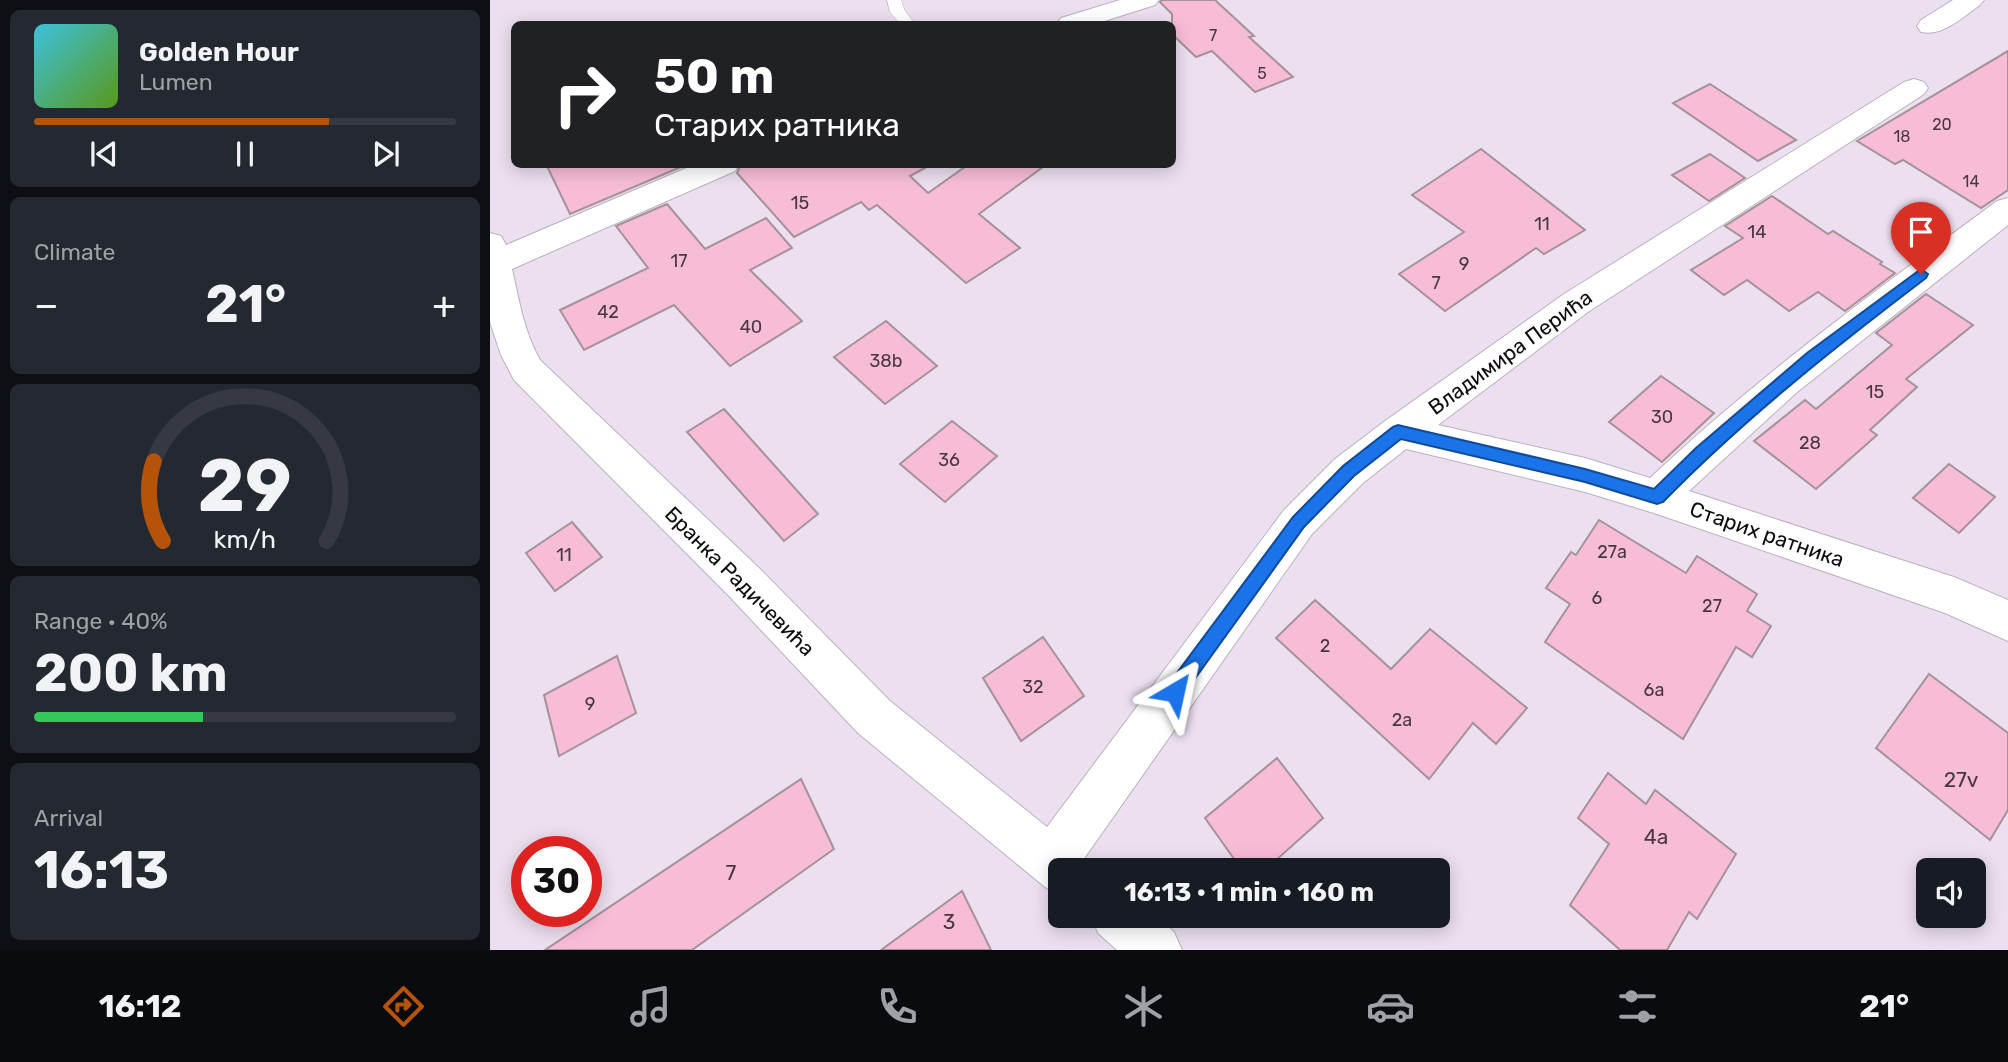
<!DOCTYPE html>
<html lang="en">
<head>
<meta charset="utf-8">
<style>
  :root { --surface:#171b24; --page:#242831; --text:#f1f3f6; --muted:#9ea1a6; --line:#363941; --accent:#b45309 }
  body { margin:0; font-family:Rubik,sans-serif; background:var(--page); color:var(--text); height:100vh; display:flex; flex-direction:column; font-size:26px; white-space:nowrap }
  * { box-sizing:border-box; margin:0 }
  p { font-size:23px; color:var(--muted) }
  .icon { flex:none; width:38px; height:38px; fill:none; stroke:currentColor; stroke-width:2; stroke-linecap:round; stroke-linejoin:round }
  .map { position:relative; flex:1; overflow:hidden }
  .drawer { display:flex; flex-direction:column; gap:10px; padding:10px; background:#0d0f14; width:490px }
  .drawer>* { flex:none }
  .top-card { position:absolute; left:21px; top:21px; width:665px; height:147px; border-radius:10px; box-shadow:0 4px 18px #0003; background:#202124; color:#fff; overflow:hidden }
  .controls { position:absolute; left:1426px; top:858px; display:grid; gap:14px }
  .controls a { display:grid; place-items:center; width:70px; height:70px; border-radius:10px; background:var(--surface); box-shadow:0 4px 18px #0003; font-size:35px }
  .speed { position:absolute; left:21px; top:836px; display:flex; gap:14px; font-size:35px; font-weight:700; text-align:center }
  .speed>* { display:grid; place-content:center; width:91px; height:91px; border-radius:50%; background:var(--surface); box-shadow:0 4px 18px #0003; line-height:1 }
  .speed .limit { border:10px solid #d22; background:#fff; color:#111 }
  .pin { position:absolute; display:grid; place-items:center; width:60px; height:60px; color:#fff; margin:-72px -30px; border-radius:50% 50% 50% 0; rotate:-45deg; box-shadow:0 0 7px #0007 }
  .pin .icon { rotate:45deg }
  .me { position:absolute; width:77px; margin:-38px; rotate:36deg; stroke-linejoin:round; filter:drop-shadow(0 0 5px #0008) }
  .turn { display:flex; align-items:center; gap:24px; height:147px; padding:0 28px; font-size:32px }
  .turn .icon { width:91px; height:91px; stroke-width:2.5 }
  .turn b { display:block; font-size:49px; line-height:60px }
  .big { font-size:52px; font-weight:700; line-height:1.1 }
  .drawer .widget { flex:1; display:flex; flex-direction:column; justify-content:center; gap:10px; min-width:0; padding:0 24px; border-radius:10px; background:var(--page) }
  .drawer .dial { align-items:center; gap:0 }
  .dial svg { height:182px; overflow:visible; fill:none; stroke:var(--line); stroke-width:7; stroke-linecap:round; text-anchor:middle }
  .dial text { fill:var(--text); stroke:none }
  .song { display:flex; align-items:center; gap:21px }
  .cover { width:84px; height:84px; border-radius:10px; background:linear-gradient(135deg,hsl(190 70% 55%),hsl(90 70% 35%)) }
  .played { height:7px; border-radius:4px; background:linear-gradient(90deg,var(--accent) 70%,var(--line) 70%) }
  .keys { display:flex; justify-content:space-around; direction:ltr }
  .heat { display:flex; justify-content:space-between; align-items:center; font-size:38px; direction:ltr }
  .charge { height:10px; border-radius:5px; background:linear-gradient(90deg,#34c759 40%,var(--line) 0) }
  .trip { position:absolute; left:558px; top:858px; width:402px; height:70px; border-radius:10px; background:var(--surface); box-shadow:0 4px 18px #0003; font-weight:700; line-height:70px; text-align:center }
  .tab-bar { display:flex; height:112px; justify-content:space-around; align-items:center; background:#090b0e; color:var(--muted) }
  .tab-bar .icon { width:49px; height:49px }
  .tab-bar .on { color:var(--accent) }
  .tab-bar b { font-size:32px; color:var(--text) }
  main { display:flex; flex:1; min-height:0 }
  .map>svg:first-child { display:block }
  .building { fill:#f8bdd6; stroke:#a59299; stroke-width:2 }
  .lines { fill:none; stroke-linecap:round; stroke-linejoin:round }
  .service-casing { stroke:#bcb0bf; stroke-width:1 }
  .minor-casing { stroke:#bcb0bf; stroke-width:2 }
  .service { fill:#fff; fill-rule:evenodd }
  .minor { fill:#fff; fill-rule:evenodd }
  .route { fill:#1a73e8; stroke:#114b97; stroke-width:2 }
  .labels { text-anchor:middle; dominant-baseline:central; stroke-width:6; stroke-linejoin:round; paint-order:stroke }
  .far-number-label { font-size:16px; fill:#483741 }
  .number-label { font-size:18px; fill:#483741 }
  .street-label { font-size:21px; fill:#0e0a0f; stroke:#fff }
  .near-number-label { font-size:21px; fill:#483741 }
</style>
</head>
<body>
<main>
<section class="drawer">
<div class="widget">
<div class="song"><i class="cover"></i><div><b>Golden Hour</b><p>Lumen</p></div></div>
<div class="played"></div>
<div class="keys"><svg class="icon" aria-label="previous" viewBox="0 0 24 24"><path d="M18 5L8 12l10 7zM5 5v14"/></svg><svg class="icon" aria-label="pause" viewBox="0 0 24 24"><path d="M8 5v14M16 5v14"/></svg><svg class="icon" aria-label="next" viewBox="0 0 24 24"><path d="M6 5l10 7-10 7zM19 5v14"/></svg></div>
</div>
<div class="widget"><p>Climate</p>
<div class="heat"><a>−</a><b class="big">21°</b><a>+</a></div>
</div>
<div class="widget dial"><svg viewBox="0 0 100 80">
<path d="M14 69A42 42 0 1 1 86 69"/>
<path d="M14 69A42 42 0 0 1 10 34" stroke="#b45309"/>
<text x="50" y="56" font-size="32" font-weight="700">29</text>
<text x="50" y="72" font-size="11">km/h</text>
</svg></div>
<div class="widget"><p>Range · 40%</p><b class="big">200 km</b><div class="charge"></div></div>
<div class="widget"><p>Arrival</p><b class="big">16:13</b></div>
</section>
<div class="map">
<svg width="1518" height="950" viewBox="0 0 1518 950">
  <rect width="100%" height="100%" fill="#ecdfef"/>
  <g class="building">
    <polygon points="672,0 725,0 764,36 759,37 803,77 765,92 722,51 706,57 682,34 682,14 670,2"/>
    <polygon points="1518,51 1518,190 1491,208 1413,160 1405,164 1367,141"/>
    <polygon points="1220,84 1306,140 1268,161 1183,103"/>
    <polygon points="991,149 1095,230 1054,254 1046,248 955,311 909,274 974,232 922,195"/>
    <polygon points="1220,154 1255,178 1219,201 1182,175"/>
    <polygon points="56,164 198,164 80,214"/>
    <polygon points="251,164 442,164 420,176 438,193 479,164 557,164 489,214 530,248 476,283 387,205 379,210 371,202 304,237 247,173"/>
    <polygon points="1282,196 1338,234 1343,231 1392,262 1390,264 1405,273 1355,311 1328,292 1299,311 1257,280 1234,295 1201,270 1253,238 1235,226"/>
    <polygon points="177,204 215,249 276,218 302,248 260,270 312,321 240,366 184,305 94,350 70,310 158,268 126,226"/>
    <polygon points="1436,294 1483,325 1416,379 1427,387 1380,430 1387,435 1326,489 1264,441 1315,400 1326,409 1402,345 1386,333"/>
    <polygon points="396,321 447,366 395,404 344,357"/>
    <polygon points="1171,376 1224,413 1172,462 1119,422"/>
    <polygon points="234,409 328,514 294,541 197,432"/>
    <polygon points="462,421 507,456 455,502 410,464"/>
    <polygon points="1459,464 1505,497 1469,533 1423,498"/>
    <polygon points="1109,520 1196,573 1207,556 1267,594 1257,611 1281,626 1262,657 1246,647 1193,739 1055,642 1080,604 1056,588 1081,552 1086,555"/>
    <polygon points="82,522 112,557 65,591 36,553"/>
    <polygon points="825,600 901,669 940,629 1037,708 1006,744 983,723 939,779 786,638"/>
    <polygon points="553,637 594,696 531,741 493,678"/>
    <polygon points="127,656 146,713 69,756 54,695"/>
    <polygon points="1439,674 1518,733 1518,810 1500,840 1386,748"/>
    <polygon points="787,758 833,818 775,870 752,870 715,818"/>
    <polygon points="1118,773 1156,804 1165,790 1246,854 1207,919 1199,912 1177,950 1130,950 1080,905 1119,844 1088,818"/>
    <polygon points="311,779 344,849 202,950 55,950"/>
    <polygon points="472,891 501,950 391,950"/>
  </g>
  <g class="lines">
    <g class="service-casing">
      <polygon id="service" points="397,0 411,0 415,11 425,24 410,24 400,12"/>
    </g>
    <g class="minor-casing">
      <g id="minor">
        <polygon points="630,0 669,0 665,5 605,24 567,24 571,18"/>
        <path d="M1463 0H1494L1490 5C1473 17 1452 37 1431 32L1427 26 1431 20Z"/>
        <path d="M1424 79 1434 82 1438 88 1434 94 1098 312 948 425 1095 458 1160 478C1268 376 1388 289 1507 201L1518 198V225L1306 393 1199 491 1464 577 1518 600V641L1455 613 1167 514 1095 492 916 449 873 483 822 534 593 860 597 870H570V894L555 887 368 733 238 595 24 380 11 355 0 322V233L11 236 16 245 206 164H249L245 171 22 269C29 300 34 332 50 360L268 567 400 701 557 827 794 510 845 459 895 421 1074 294 1414 82Z"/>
        <polygon points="601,915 665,915 684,932 692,950 627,950 608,933"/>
      </g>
    </g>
    <use href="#service" class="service"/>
    <use href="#minor" class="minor"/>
  </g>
  <path class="route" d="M1431 269 1438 274 1436 278C1344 348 1254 419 1173 502L1167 504 1095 482 911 439 864 476 814 527 691 698 685 701 678 698 676 692 678 685 803 517 853 466 903 427 908 425 1095 469 1164 489 1206 448 1317 353Z"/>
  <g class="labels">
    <g class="far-number-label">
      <text x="723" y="35">7</text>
      <text x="772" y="73">5</text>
      <text x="1452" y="124">20</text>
      <text x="1412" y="136">18</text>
      <text x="1481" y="181">14</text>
    </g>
    <g class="number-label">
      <text x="310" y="203">15</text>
      <text x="1052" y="224">11</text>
      <text x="1267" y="232">14</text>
      <text x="189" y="261">17</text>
      <text x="974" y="264">9</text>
      <text x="946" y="283">7</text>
      <text x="118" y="312">42</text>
      <text x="261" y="327">40</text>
      <text x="396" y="361">38b</text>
      <text x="1385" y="392">15</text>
      <text x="1172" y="417">30</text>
      <text x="1320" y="443">28</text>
      <text x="459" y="460">36</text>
      <text x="1122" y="552">27a</text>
      <text x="74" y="555">11</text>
      <text x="1107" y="598">6</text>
      <text x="1222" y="606">27</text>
      <text x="835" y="646">2</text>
      <text x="543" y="687">32</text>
      <text x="1164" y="690">6a</text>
      <text x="100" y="704">9</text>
      <text x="912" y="720">2a</text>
    </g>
    <g class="street-label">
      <text transform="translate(1020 352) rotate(-36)">Владимира Перића</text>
      <text transform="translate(1277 534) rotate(19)">Старих ратника</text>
      <text transform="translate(250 581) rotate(45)">Бранка Радичевића</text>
    </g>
    <g class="near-number-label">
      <text x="1471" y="779">27v</text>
      <text x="1166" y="836">4a</text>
      <text x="241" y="872">7</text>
      <text x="459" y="921">3</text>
    </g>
  </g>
</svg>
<div class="controls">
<a><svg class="icon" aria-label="sound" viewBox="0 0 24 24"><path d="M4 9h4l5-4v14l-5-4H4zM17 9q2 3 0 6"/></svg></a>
</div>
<div class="speed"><div class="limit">30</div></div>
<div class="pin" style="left:1431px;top:274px;background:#d93025"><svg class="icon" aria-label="arrive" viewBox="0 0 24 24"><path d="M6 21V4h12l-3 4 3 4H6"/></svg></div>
<svg class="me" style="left:685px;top:692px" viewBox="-20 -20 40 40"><path d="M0-17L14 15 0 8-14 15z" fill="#1a73e8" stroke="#fff" stroke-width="4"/></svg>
<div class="trip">16:13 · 1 min · 160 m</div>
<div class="top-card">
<div class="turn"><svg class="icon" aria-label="right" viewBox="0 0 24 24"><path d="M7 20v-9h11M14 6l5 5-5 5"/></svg><div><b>50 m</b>Старих ратника</div></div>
</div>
</div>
</main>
<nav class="tab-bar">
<b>16:12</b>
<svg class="icon on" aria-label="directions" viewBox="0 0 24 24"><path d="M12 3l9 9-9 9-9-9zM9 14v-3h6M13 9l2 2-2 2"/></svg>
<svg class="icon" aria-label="music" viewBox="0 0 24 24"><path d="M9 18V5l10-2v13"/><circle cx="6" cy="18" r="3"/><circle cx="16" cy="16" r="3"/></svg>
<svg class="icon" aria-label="phone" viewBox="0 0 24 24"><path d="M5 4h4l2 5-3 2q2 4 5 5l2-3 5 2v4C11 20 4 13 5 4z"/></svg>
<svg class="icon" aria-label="climate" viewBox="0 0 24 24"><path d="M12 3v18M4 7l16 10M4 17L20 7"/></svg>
<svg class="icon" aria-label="car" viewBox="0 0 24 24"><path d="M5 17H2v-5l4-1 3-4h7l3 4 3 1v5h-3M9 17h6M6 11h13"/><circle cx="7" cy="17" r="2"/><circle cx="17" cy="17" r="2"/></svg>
<svg class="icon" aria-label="filters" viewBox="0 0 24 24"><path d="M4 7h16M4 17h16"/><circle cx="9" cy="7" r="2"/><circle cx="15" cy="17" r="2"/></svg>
<b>21°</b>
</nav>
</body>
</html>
